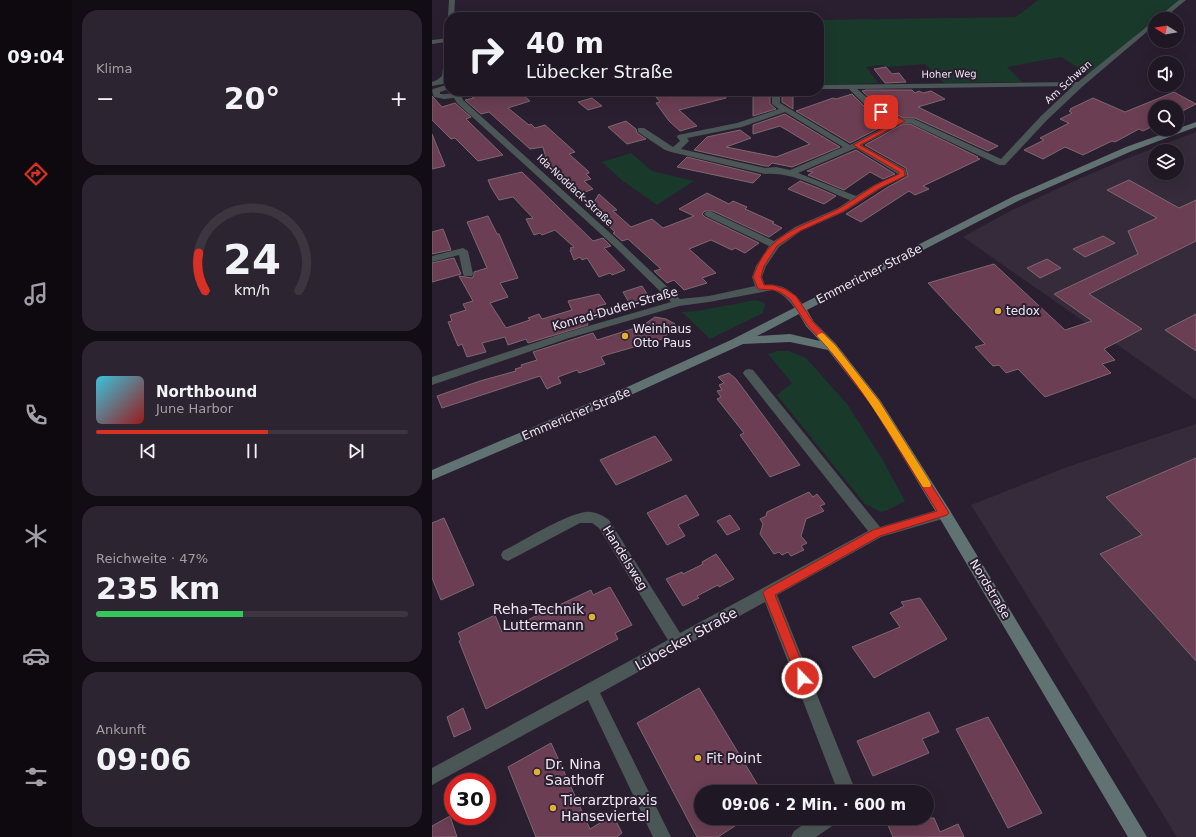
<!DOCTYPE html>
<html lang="de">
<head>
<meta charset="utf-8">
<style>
  :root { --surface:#201724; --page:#2d2431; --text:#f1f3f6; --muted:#a29fa6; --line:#3d3641; --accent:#d93025 }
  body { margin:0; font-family:"DejaVu Sans",sans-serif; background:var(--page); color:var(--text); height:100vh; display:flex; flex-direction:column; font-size:15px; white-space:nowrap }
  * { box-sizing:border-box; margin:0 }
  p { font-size:13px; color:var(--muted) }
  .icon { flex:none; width:22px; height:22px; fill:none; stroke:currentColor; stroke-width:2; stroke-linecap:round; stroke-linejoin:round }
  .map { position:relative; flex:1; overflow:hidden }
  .details { display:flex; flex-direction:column; gap:10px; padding:10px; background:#120d14; width:360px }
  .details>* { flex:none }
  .top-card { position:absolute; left:12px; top:12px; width:380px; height:84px; border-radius:16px; box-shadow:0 4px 16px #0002,0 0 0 1px var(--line); background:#201724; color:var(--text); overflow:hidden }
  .needle { width:26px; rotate:281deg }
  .buttons { position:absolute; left:716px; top:12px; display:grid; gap:8px }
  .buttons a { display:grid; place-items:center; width:36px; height:36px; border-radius:50%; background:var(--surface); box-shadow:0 4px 16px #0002,0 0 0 1px var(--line); font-size:20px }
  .speed { position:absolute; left:12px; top:773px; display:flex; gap:8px; font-size:20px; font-weight:700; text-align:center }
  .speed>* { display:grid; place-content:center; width:52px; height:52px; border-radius:50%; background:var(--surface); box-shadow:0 4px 16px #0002,0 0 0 1px var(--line); line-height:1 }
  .speed .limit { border:6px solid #d22; background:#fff; color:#111 }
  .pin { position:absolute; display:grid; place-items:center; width:34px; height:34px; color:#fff; margin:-17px; border-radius:8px; box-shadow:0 2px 6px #0006 }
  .me { position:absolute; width:44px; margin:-22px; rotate:338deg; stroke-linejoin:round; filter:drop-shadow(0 0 3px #0008) }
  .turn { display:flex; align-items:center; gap:14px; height:84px; padding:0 16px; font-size:18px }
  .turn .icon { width:52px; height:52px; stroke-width:2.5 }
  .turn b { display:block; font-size:28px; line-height:34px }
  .big { font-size:30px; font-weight:600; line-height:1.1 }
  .details .tile { flex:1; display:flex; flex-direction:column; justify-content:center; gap:6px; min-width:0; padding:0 14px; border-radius:16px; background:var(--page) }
  .details .dial { align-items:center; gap:0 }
  .dial svg { height:104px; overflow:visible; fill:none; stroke:var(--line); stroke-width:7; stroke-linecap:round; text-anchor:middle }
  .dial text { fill:var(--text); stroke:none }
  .song { display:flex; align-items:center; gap:12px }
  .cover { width:48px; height:48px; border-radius:6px; background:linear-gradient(135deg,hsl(190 70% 55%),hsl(0 70% 35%)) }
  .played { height:4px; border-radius:2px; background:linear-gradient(90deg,var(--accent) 55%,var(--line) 55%) }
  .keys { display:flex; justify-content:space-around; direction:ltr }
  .heat { display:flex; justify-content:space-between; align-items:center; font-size:22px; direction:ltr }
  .charge { height:6px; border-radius:3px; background:linear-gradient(90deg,#34c759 47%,var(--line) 0) }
  .trip { position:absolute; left:262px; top:785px; width:240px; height:40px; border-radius:20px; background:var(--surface); box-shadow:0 4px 16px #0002,0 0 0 1px var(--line); font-weight:600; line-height:40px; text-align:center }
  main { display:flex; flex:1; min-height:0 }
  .menu { display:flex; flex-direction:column; width:72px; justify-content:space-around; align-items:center; background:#0d090e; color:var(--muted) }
  .menu .icon { width:28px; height:28px }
  .menu .selected { color:var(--accent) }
  .menu b { font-size:18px; color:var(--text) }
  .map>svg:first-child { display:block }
  .industrial { fill:#352b3a; fill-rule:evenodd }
  .green { fill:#19392b }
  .building { fill:#6b3e53; stroke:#7f6771 }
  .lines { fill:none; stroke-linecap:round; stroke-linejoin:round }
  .street { fill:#4b5756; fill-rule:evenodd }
  .secondary { fill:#607372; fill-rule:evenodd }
  .route { fill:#d93025; stroke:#8d1f18 }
  .slow { fill:#f59e0b }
  .poi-dot { fill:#e1af34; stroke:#2a1f30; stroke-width:1.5 }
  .labels { text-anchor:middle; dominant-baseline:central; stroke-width:4; stroke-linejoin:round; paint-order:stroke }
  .far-street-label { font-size:10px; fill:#eee7f2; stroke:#2a1f30 }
  .street-label { font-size:12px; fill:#eee7f2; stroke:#2a1f30 }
  .poi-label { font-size:12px; fill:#eee7f2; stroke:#2a1f30; text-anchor:start }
  .near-poi-label { font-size:14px; fill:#eee7f2; stroke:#2a1f30; text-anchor:start }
  .near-street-label { font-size:14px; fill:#eee7f2; stroke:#2a1f30 }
</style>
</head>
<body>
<main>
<nav class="menu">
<b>09:04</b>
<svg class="icon selected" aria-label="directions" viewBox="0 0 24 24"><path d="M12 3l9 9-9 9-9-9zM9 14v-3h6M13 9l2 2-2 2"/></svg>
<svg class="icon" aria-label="music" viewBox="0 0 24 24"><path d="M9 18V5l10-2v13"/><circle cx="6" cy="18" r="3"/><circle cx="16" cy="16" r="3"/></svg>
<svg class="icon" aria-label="phone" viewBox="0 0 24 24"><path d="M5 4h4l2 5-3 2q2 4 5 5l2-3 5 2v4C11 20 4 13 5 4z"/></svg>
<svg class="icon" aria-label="climate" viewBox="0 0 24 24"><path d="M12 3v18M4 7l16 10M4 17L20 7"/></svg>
<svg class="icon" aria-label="car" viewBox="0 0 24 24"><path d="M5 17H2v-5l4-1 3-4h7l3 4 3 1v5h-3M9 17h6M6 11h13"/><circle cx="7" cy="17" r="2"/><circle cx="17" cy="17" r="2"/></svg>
<svg class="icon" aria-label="filters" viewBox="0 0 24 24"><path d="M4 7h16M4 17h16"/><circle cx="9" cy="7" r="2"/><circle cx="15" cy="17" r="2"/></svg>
</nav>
<section class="details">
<div class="tile"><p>Klima</p>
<div class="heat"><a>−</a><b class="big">20°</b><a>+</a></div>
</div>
<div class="tile dial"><svg viewBox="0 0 100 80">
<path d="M14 69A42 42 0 1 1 86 69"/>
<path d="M14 69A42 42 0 0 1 9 40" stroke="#d93025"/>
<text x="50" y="56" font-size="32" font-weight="700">24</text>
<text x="50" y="72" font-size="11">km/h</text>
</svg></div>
<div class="tile">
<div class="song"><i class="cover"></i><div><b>Northbound</b><p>June Harbor</p></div></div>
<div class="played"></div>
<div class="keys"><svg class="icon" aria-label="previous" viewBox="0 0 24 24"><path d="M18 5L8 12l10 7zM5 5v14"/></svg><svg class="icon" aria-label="pause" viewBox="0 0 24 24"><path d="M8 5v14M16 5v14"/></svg><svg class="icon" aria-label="next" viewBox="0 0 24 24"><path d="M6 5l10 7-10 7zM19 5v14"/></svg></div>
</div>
<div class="tile"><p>Reichweite · 47%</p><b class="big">235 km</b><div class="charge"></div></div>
<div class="tile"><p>Ankunft</p><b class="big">09:06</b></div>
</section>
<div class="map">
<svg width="764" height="837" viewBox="0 0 764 837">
  <rect width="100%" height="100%" fill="#2a1f30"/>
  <g class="industrial">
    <path d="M764 132V400L531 237 580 210 642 181 691 160ZM723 151H745V173H723Z"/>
    <polygon points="764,424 764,837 745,837 539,505 635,467"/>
  </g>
  <g class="green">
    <polygon points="606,0 748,0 656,74 629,57 575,67 590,82 512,83 493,64 456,67 448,65 434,67 446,83 387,85 387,20 584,17"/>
    <polygon points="199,153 220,171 262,181 225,205 191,181 170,162"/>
    <polygon points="323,300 331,302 333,304 331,313 278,339 250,312 266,311"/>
    <polygon points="346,351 357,351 374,358 415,404 449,457 473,501 456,510 449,512 433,504 345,395 360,383 336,354"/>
  </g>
  <g class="building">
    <polygon points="454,67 460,74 467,73 474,82 453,83 442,69"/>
    <polygon points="434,90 480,90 483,93 487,91 491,93 499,91 513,99 486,107 566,146 556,151 483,118 471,118 441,101 430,91"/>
    <polygon points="37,91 81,91 85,94 91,95 98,101 76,108 97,125 99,124 103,128 113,125 143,152 137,154 156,171 157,173 154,174 159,179 152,181 161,189 148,194 115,163 111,147 98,149 57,112 49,114 33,100 42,98 39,96 41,95"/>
    <polygon points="350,92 361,92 361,109 350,102"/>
    <polygon points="742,92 764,104 745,114 745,107 723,107 723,125 711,131 707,129 683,142 680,141 651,155 633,147 611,159 592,150 612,140 608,138 637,123 628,119 640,113 637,111 639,110 638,109 661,98 693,112"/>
    <polygon points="254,93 255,95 293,93 294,98 247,110 265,126 248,131 237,121 224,103 228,102 224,97 237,95 238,97"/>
    <polygon points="321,93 338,93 338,104 344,109 321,116"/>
    <polygon points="420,94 433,107 461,121 418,143 364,111 401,98 404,99"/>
    <polygon points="0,96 10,107 23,103 39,117 34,119 37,122 71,155 46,161 23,138 19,139 0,120"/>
    <polygon points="160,98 170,106 156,110 146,102"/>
    <polygon points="353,114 408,147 360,167 340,163 337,166 333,166 262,150 275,137 308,130 319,138 294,147 344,157 378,144 348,126 321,134 321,125"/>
    <polygon points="194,121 204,129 205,133 214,139 195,144 176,127"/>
    <polygon points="471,124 478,124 546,157 545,158 548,159 491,186 497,189 483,195 477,191 429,222 416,215 414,214 456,187 476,176 474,168 433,145"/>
    <polygon points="0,134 13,166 0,169"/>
    <polygon points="424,150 463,174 451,179 438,172 412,190 376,175 381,172 375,171"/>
    <polygon points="255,157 329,175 321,183 245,167"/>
    <polygon points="90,172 161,241 171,238 179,246 172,248 193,270 180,275 178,273 167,277 155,258 150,260 148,257 142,260 138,250 140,250 138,248 142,247 123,230 110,235 108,233 102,235 94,219 101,218 81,197 67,200 59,187 56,180"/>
    <polygon points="697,180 747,208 764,200 764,241 657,294 710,329 672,349 683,360 670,364 679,373 613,397 586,369 574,373 567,365 561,366 543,347 553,344 496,283 562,264 633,330 660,321 622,294 706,254 696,231 725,218 675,190"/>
    <polygon points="368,181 386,188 404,196 392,204 356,189"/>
    <polygon points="275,193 297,204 301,201 315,207 313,209 342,222 340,223 350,228 337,237 281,211 273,211 270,214 273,217 327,243 313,253 303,248 300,250 279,240 257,249 284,273 270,278 275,283 252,290 242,280 235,283 222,271 229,269 196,239 190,241 181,233 183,232 167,217 171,216 160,205 167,194 185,210 181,211 199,227 220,219 231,228 262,216 247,209"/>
    <polygon points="56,216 65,234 67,234 86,278 68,283 76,297 58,303 74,328 98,320 96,318 107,314 110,319 140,310 136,301 167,294 174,304 166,306 172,315 154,321 156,325 96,343 94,339 76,345 73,337 50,343 54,352 35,357 30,344 26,346 16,322 20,321 18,315 34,310 31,304 41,301 27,276 40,278 42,275 42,272 55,268 35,222"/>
    <polygon points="11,229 19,250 0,254 0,232"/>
    <polygon points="671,236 683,243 653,257 641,249"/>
    <polygon points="22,258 29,274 0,282 0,263"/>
    <polygon points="615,259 629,268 608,278 595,268"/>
    <polygon points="210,286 219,300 199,306 191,292"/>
    <polygon points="764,314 764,351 733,330"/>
    <polygon points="223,317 234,319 243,324 239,331 230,339 174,355 169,357 173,364 147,373 145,370 126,377 129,383 121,386 115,389 108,376 10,408 5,396 48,381 84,371 83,369 90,367 89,365 105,360 101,352 161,333 165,340 203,328 204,330"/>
    <polygon points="297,373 304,379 368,465 338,477 308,435 312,433 285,399 289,397 285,391 290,390 287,385 292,383 286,377"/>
    <polygon points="223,436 240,460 184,485 168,460"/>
    <polygon points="764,458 764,661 668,554 710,535 674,497"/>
    <polygon points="377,492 381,497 385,494 393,504 388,506 392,511 374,519 369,536 375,543 369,546 372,550 359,556 356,552 350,555 347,552 342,554 328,534 331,524 328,519 334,516 335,512"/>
    <polygon points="254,495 267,515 246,525 253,536 235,545 215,513"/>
    <polygon points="298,515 308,529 295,535 285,521"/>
    <polygon points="12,518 42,585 9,600 0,578 0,523"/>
    <polygon points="284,554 302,579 287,587 286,585 265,596 267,598 251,606 234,579 250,572 251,574 271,564 270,562"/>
    <polygon points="178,587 200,625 183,633 186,639 54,709 27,641 29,640 26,633 63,615 70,632 159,590 161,595"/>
    <polygon points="488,598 515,639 442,678 420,647 468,627 458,613 472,606 469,602"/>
    <polygon points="267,688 330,792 269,792 269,818 315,818 286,837 265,837 205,723"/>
    <polygon points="31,708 39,729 22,737 15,717"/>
    <polygon points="497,712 507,732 490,739 497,753 441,776 425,741"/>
    <polygon points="556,717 610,813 576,828 524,729"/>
    <polygon points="119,743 158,829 181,815 190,833 185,837 104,837 76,767"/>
    <polygon points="18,816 25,837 0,837 0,826"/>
    <polygon points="453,818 502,818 508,832 526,824 532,837 461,837"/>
  </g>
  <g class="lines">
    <g class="street">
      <polygon points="17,0 23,0 22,17 17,17 17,18 16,17"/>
      <polygon points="747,0 754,0 731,19 724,19"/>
      <path d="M723 20V25L651 86 615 120 573 165H567L478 123H471L430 145 473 169 475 175 448 189 412 212 369 231 347 247 334 266 330 277 333 285C353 283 364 294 374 309L373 311H365C358 302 352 294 341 290L277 302 247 306 137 338 0 385V377L129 334 239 302 182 246 25 103 22 98 12 99 2 97 0 91 1 89 17 84V89L8 92V94C18 95 25 91 34 91L29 95 31 100 188 242 248 299 277 296 323 286 320 277 324 266 337 246 274 216 272 214 274 212H280L342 241 363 227 406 208 418 200C392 190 361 171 333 174L239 152 233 150 206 132V128H212L241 147 248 141 245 137 246 135 305 123 347 109 340 104V91H348V103L418 145 464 121 434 106 417 89H387V85L646 82ZM641 86 609 116 569 159 482 119H471L440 102 425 89ZM353 112 411 147 358 170 344 167 333 168 249 149 257 141 255 138 310 127ZM424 148 466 174 442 185 424 196 366 173Z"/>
      <polygon points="17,38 17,78 11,84 0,86 0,82 5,80 10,76 14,42 0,44 0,40"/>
      <polygon points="82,91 243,91 239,93 164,95 86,93"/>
      <polygon points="31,248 36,251 41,274 40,276 32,276 31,274 27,255 0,262 0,256"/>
      <path d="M317 369 321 370 448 527 512 508 517 509 519 513 517 517 449 537 345 595 424 792H406L333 602 168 693 239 837H221L156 700 0 785V768L236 640 167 528 160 523H148L76 561 71 559 69 555 71 551C91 541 134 514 154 512 162 511 170 515 177 520L248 633 436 531 313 376 311 373 313 370Z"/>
      <polygon points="381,818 406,818 403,824 384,837 359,837 362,831"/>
    </g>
    <path class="secondary" d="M764 122V127L700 151 588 200 375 310 382 322 404 344 448 400 517 509 715 837H696L507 517 440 406 396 350 358 342 311 344 201 394 0 480V470L193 388 299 340 582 196 694 147ZM367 314 374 326 388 341 358 334 325 336Z"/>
  </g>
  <path class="route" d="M447 110H451L473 121 428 145 472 170 473 176 448 188 412 211 368 231 345 246 332 266 329 277 332 285H341L353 289 364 296 381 322 403 345 447 401 517 513 515 515 448 536 343 595 376 678 375 682 370 684 366 682 365 678 331 593 333 590 441 530 505 511 440 406 397 349 375 325 358 299 348 292 341 290 326 289 321 277C336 232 369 228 406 209 419 202 430 193 442 186 450 181 459 178 467 174V172L421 145 466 121 447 113Z"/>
  <path class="slow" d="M390 333 392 334 403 345 447 401 498 482 499 485 498 487H491C459 436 428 382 387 338L385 336 387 334Z"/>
  <g class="poi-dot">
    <circle cx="566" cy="311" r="4"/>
    <circle cx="193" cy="336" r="4"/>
    <circle cx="160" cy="617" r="4"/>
    <circle cx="266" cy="758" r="4"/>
    <circle cx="105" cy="772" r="4"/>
    <circle cx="121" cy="808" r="4"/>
  </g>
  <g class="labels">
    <g class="far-street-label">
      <text transform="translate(517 74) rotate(-1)">Hoher Weg</text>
      <text transform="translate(636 82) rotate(-42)">Am Schwan</text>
      <text transform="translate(143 190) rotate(43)">Ida-Noddack-Straße</text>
    </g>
    <g class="street-label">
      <text transform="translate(437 274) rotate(-27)">Emmericher Straße</text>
      <text transform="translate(183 309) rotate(-16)">Konrad-Duden-Straße</text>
      <text transform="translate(144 414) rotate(-23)">Emmericher Straße</text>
      <text transform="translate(193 558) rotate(58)">Handelsweg</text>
      <text transform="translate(558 589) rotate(59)">Nordstraße</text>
    </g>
    <g class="poi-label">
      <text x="574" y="311">tedox</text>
      <text x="201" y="329">Weinhaus<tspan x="201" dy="14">Otto Paus</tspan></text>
    </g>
    <g class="near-poi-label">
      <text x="152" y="609" text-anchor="end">Reha-Technik<tspan x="152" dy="16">Luttermann</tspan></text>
      <text x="274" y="758">Fit Point</text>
      <text x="113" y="764">Dr. Nina<tspan x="113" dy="16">Saathoff</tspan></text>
      <text x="129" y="800">Tierarztpraxis<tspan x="129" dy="16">Hanseviertel</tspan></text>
    </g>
    <g class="near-street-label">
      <text transform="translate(254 639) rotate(-29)">Lübecker Straße</text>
    </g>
  </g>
</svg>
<div class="buttons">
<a><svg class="needle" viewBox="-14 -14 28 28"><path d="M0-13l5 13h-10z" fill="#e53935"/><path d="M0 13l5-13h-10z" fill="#a29fa6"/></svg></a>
<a><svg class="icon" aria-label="sound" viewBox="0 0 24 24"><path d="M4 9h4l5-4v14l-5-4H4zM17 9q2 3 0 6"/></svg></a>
<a><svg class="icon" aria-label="search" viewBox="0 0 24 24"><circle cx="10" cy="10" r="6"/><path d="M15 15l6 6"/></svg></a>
<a><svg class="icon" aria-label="layers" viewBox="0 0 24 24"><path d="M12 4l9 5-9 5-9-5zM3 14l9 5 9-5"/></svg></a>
</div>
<div class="speed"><div class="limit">30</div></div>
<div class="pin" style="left:449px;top:112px;background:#d93025"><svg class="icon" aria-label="arrive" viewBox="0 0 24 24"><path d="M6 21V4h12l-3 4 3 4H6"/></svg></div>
<svg class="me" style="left:370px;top:678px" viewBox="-20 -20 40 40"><circle r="17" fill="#d93025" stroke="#fff" stroke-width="3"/><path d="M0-11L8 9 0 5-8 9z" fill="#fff"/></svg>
<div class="trip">09:06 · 2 Min. · 600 m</div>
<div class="top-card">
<div class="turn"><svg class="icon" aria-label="right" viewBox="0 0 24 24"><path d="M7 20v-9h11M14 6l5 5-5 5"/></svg><div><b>40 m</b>Lübecker Straße</div></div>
</div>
</div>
</main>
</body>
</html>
